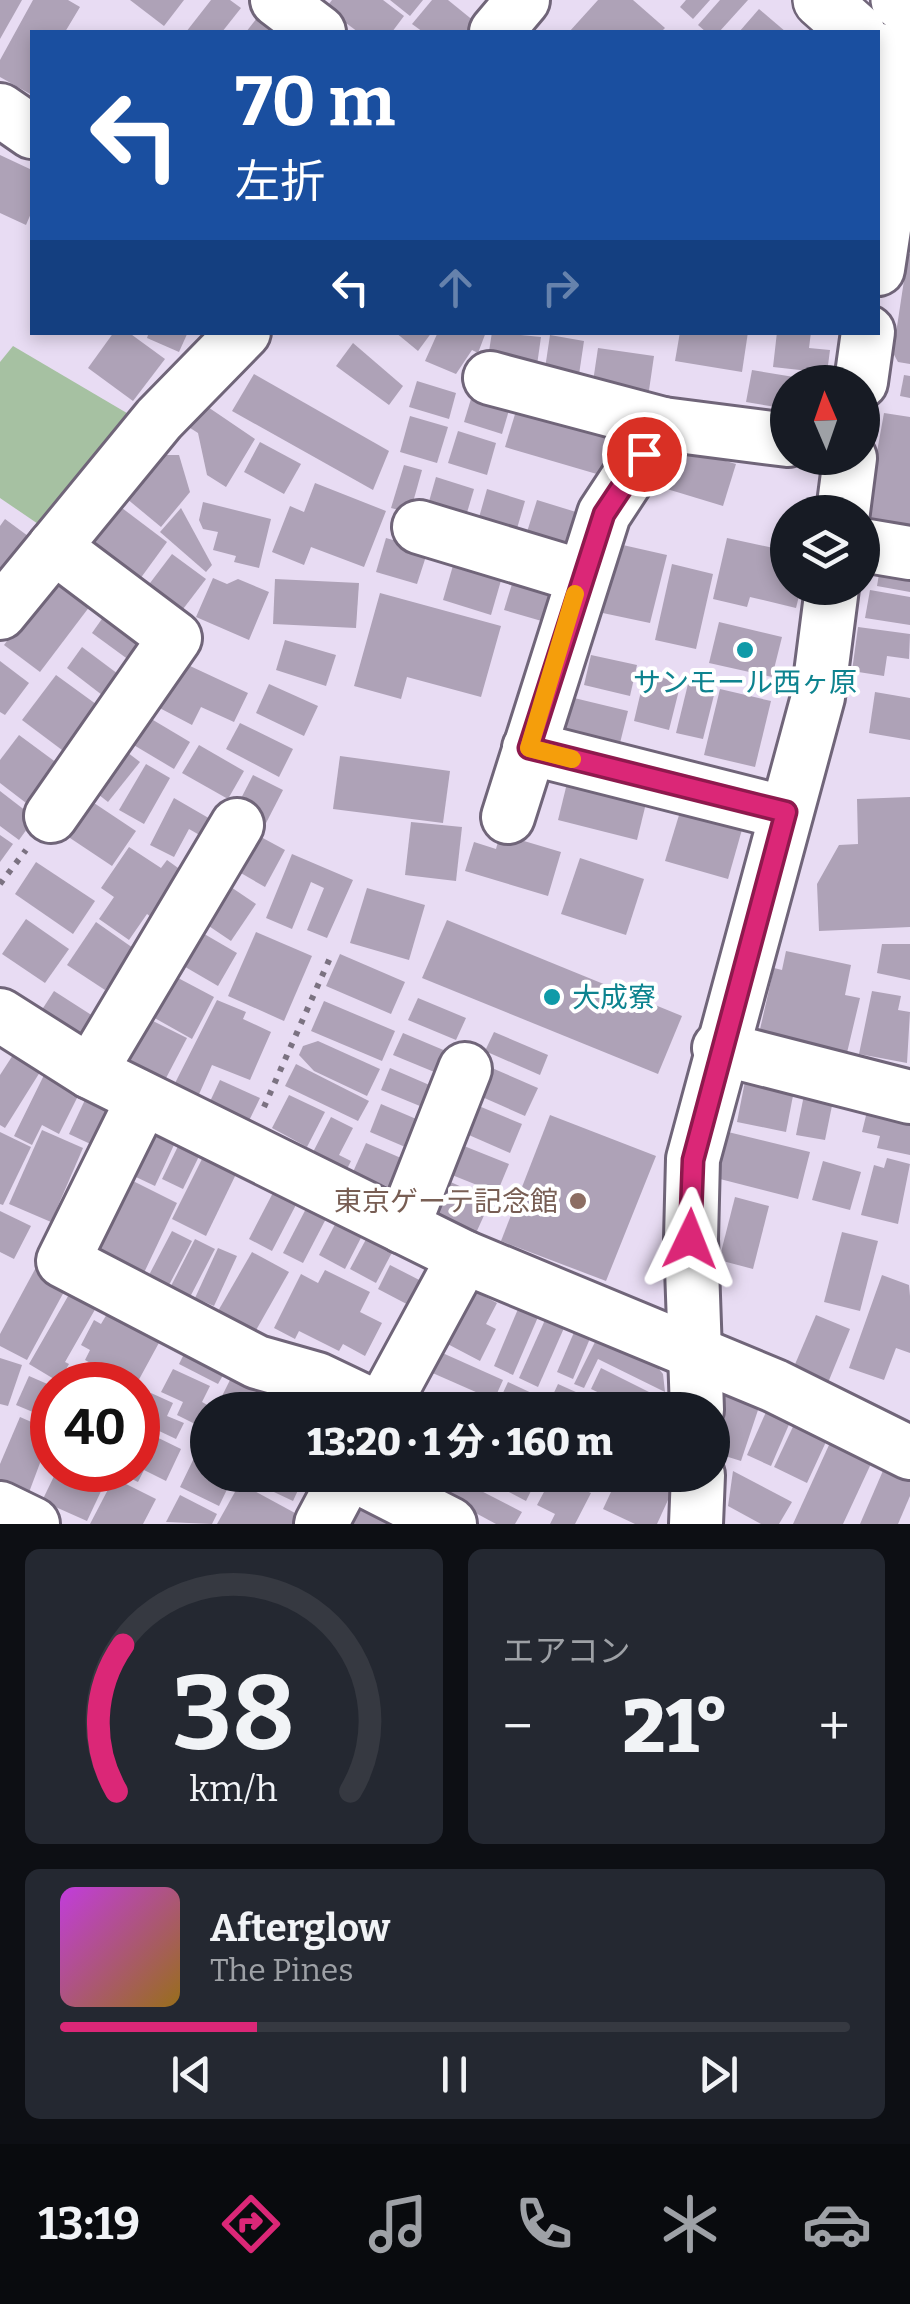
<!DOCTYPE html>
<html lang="ja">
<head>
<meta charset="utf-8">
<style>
  :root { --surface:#171b24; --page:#242831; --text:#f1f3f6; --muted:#9ea1a6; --line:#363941; --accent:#db2777 }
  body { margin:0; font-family:Bitter,"Noto Sans JP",serif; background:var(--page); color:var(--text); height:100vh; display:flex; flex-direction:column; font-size:38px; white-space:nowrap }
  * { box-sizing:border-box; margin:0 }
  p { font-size:32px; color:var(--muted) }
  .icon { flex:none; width:55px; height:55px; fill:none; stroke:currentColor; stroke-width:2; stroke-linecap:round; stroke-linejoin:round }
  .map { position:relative; height:1524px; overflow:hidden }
  .panel { display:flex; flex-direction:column; gap:25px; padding:25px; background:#0d0f14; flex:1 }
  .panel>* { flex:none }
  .guide { position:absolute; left:30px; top:30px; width:850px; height:305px; border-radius:0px; box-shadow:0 5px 15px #0003; background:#1a4fa0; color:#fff; overflow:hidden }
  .needle { width:65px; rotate:358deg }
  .controls { position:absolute; left:770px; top:365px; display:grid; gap:20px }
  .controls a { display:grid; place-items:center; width:110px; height:110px; border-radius:50%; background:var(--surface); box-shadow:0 5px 15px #0003; font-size:50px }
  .speed { position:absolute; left:30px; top:1362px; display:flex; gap:20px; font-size:50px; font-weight:700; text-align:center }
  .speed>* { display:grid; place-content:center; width:130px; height:130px; border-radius:50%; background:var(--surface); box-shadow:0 5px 15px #0003; line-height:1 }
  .speed .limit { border:15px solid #d22; background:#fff; color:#111 }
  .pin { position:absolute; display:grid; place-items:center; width:85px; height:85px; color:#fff; margin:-42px; border:5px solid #fff; border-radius:50%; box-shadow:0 2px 10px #0007 }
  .me { position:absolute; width:110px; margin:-55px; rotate:2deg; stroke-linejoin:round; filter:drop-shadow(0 0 8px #0008) }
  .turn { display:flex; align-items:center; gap:35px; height:210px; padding:0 40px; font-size:45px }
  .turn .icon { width:130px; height:130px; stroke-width:2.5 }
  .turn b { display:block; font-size:70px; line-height:85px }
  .lanes { display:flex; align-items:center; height:95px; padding:0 40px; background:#0003; justify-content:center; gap:50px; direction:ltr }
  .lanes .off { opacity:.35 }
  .big { font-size:75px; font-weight:800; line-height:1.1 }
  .panel .widget { flex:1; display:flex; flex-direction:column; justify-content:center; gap:15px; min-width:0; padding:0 35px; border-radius:15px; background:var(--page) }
  .panel .dial { align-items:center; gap:0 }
  .dial svg { height:260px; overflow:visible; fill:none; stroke:var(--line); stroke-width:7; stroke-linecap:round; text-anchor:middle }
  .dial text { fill:var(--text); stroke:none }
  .song { display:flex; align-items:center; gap:30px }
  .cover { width:120px; height:120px; border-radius:15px; background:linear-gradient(135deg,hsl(290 70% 55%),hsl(40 70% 35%)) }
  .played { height:10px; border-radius:5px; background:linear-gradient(90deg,var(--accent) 25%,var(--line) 25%) }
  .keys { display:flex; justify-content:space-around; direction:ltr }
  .heat { display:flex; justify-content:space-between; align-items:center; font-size:55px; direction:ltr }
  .panel .tiles { flex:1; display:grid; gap:25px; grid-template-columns:1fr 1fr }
  .widget:last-child { grid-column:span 2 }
  .trip { position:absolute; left:190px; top:1392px; width:540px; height:100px; border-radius:50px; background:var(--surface); box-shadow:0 5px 15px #0003; font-weight:800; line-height:100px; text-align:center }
  .tab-bar { display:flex; height:160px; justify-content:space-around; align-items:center; background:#090b0e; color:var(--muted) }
  .tab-bar .icon { width:70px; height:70px }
  .tab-bar .on { color:var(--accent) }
  .tab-bar b { font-size:45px; color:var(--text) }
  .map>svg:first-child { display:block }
  .green { fill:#a6c1a2 }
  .building { fill:#aea2b7 }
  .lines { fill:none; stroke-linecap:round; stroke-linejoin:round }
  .minor-casing { stroke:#706579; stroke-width:58 }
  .major-casing { stroke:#706579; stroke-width:60 }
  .path { stroke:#7b7281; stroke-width:6; stroke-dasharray:5 8; stroke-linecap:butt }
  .minor { stroke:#fff; stroke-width:52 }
  .major { stroke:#fff; stroke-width:55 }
  .route-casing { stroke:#8e194d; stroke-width:25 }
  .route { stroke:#db2777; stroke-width:18 }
  .slow { stroke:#f59e0b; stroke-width:18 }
  .culture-dot { fill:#0f9aa8; stroke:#fff; stroke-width:4 }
  .education-dot { fill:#8d6e63; stroke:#fff; stroke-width:4 }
  .labels { text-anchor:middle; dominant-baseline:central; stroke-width:8; stroke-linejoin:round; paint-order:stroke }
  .culture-label { font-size:28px; fill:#0d838f; stroke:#fff }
  .education-label { font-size:28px; fill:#785e54; stroke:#fff; text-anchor:end }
</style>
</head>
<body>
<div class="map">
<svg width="910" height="1524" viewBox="0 0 910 1524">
  <rect width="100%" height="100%" fill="#e8dcf3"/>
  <polygon class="green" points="13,346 137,419 47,530 0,498 0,362"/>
  <g class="building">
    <polygon points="0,0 22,0 0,39"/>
    <polygon points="33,0 68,0 80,7 65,32 32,32 32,95 0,77 0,60"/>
    <polygon points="130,0 184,0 164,26"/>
    <polygon points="211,0 230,0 241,8 222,32 186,32"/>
    <polygon points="332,0 383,0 404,16 392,32 358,32 326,8"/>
    <polygon points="390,0 423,0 410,16"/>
    <polygon points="432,0 448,0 480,26 474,32 423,32 412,24"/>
    <polygon points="598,0 633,0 665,28 661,32 569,32"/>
    <polygon points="686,0 710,0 693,19 680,7"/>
    <polygon points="720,0 748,0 719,32 706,32 698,25"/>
    <polygon points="759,9 786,32 739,32"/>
    <polygon points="261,13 287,32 246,32"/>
    <polygon points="0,155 32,170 32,211 26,225 0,213"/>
    <polygon points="908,254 910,254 910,364 898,362 893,353"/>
    <polygon points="114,332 128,332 165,359 133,401 88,368"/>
    <polygon points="149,332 188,332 179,352 147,338"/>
    <polygon points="395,332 432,332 418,351"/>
    <polygon points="438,332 486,332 478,353 472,350 456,374 425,361"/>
    <polygon points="492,332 541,337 536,372 487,364"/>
    <polygon points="680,332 748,332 742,372 675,361"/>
    <polygon points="777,332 811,332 809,348 830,350 827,373 773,367"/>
    <polygon points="550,335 584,341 577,388 543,382"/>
    <polygon points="353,343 403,386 389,405 336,366"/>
    <polygon points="598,348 654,356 647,404 591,395"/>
    <polygon points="752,370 812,380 812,382 788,382 788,409 746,402"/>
    <polygon points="254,374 389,451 373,490 232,411"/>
    <polygon points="904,375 910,376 910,398 900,396"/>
    <polygon points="417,381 456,393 449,419 409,407"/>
    <polygon points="474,389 512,400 502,434 464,422"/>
    <polygon points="519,401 621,431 607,477 505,447"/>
    <polygon points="202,403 255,439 226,487 207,475 198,433 187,426"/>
    <polygon points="884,413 910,417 910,537 863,529"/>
    <polygon points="410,416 448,427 437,463 400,452"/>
    <polygon points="458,431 496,443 487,475 448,463"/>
    <polygon points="260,442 301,464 284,494 244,472"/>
    <polygon points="679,447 736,464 723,506 667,489"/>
    <polygon points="162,455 179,455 190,492 161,527 126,498"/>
    <polygon points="404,465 422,470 410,513 391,508"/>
    <polygon points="436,477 474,489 466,516 428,505"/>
    <polygon points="315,483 386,511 364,567 311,547 304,565 272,552 290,506 304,512"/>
    <polygon points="487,489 525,501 516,532 478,521"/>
    <polygon points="537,500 576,512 567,544 527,532"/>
    <polygon points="203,502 271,519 259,568 234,562 236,556 213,550 218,532 203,529 199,520"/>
    <polygon points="118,505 167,542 140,579 89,542"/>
    <polygon points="181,508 212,565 206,572 160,532"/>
    <polygon points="5,519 28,536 0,571 0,526"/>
    <polygon points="386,538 428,550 417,584 376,572"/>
    <polygon points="727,538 788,551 788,588 801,588 796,608 750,597 747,607 713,599"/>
    <polygon points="614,543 667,555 650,623 598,612"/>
    <polygon points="172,554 206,579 180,613 147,587"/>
    <polygon points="454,562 502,577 491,615 443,600"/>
    <polygon points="881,562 910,567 910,592 877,586"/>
    <polygon points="672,564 713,574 696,649 655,640"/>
    <polygon points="515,574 556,586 545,622 504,610"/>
    <polygon points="57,575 93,602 40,672 4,645"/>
    <polygon points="213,578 227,584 238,579 269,592 249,640 196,617"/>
    <polygon points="275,579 359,583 356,628 273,624"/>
    <polygon points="870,590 910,597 910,625 865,618"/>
    <polygon points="380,593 501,626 481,697 407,677 401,699 354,686"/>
    <polygon points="104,616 145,646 133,663 92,633"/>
    <polygon points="719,622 782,637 772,677 709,663"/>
    <polygon points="858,627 910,634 909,659 887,656 884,676 852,671"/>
    <polygon points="285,640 336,655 326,686 276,670"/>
    <polygon points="82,647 118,674 102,695 67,668"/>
    <polygon points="591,655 637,665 630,696 584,685"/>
    <polygon points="175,659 248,693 234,722 201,707 192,725 152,704"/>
    <polygon points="0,661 29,683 5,715 0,712"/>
    <polygon points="645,674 681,682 669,730 634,721"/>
    <polygon points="56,675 100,707 66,753 22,720"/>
    <polygon points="269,684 318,706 304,736 256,713"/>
    <polygon points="688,684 715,691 703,739 676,733"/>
    <polygon points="720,689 771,701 755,767 704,755"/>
    <polygon points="875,692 910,698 910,740 869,733"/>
    <polygon points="570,697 628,711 618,751 560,738"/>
    <polygon points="148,717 190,742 174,769 132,744"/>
    <polygon points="240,723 293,749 279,777 226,749"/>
    <polygon points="19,735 61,766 30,806 0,783 0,760"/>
    <polygon points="115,743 140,762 108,802 94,791"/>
    <polygon points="199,745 244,771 228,799 182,773"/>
    <polygon points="340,756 450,771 443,823 333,809"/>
    <polygon points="146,764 170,778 144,824 119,810"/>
    <polygon points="570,771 649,791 637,840 558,820"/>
    <polygon points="253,775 283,790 264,827 234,812"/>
    <polygon points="0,791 35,818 19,840 0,826"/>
    <polygon points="79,793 136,831 112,866 55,828"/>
    <polygon points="910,797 910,927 819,931 817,884 839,845 858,844 857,799"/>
    <polygon points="174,798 212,820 203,837 189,829 174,857 150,845"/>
    <polygon points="683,802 745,819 728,879 665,861"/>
    <polygon points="411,822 462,827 456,881 405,875"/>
    <polygon points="246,829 285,850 265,887 227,865"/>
    <polygon points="500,834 561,852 548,896 465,871 474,842 496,849"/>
    <polygon points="0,835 13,844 0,862"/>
    <polygon points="129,847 161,868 167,860 192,878 161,924 147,914 129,940 99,919 114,897 101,888"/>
    <polygon points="292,854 353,880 327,938 307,930 324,888 311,882 292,929 266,918"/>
    <polygon points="580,858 644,879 626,935 561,914"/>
    <polygon points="36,862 95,901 73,934 15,894"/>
    <polygon points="219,879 256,904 231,941 194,916"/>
    <polygon points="367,888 425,905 409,960 350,943"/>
    <polygon points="26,919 69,949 45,983 2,954"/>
    <polygon points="447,920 682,1016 658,1074 422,978"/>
    <polygon points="96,922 133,948 105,990 67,965"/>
    <polygon points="194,928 237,953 218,986 175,961"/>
    <polygon points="256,932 312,956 284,1021 228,996"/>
    <polygon points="882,944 910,944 910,980 877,973"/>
    <polygon points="786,951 851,965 845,995 860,998 846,1057 758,1038 774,968 782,970"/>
    <polygon points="340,954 405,982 391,1014 326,986"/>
    <polygon points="163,970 214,997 192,1039 151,1016"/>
    <polygon points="54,991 107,1025 89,1053 36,1019"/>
    <polygon points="872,991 901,996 898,1010 910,1012 907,1063 859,1054"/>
    <polygon points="418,998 466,1018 456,1040 408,1020"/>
    <polygon points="217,1000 246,1012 243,1019 271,1032 250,1080 212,1065 196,1101 171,1091"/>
    <polygon points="324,1001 395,1031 382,1061 311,1031"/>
    <polygon points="151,1020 187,1038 165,1080 129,1061"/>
    <polygon points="494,1032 548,1055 540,1075 485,1051"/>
    <polygon points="403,1033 453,1054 444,1076 393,1055"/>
    <polygon points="318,1041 380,1069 367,1096 314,1071 299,1055 303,1046"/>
    <polygon points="13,1055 40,1072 5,1128 0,1125 0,1075"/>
    <polygon points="296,1064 369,1101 358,1121 285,1086"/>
    <polygon points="485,1065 538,1088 525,1116 473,1093"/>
    <polygon points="390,1068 441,1090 432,1111 381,1090"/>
    <polygon points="46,1071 82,1088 59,1134 42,1125 32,1145 14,1136"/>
    <polygon points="747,1071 796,1080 786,1132 737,1122"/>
    <polygon points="220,1080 260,1098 246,1127 207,1108"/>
    <polygon points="807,1080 836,1086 825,1140 796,1135"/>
    <polygon points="91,1087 122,1101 99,1148 69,1134"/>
    <polygon points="289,1095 325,1112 307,1147 272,1128"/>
    <polygon points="870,1099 910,1122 910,1155 877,1148 880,1136 862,1132"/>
    <polygon points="381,1104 428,1124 417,1152 370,1132"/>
    <polygon points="474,1104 522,1124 510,1153 462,1132"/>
    <polygon points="550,1115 656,1156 606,1281 501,1241"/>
    <polygon points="142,1117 179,1134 155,1186 119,1169"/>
    <polygon points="331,1117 353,1128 339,1155 351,1161 343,1177 310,1158"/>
    <polygon points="42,1130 83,1148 51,1222 9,1204"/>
    <polygon points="0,1132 31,1147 3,1205 0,1204"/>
    <polygon points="728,1132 810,1152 798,1199 716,1178"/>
    <polygon points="183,1136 204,1146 183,1189 162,1179"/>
    <polygon points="366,1143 415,1164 403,1193 353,1172"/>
    <polygon points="459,1144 509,1164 497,1193 447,1173"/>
    <polygon points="205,1153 238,1170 206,1236 172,1219"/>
    <polygon points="887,1158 910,1164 898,1224 861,1215 874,1165 884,1168"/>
    <polygon points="823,1161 861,1172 850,1210 812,1200"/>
    <polygon points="113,1171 177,1203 142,1277 76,1247"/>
    <polygon points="446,1180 491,1200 476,1233 431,1214"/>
    <polygon points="276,1187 299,1199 272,1251 249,1239"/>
    <polygon points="735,1197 769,1206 753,1269 719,1260"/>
    <polygon points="310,1201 330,1211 303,1263 283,1253"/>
    <polygon points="0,1211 31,1226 14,1259 0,1252"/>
    <polygon points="342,1211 368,1224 345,1269 319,1255"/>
    <polygon points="371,1230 397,1243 376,1283 350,1269"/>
    <polygon points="172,1231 192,1241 169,1285 149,1275"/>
    <polygon points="842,1232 878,1241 860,1311 824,1302"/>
    <polygon points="195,1239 215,1249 190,1297 171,1286"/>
    <polygon points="218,1248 237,1256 214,1306 195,1298"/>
    <polygon points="252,1252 289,1272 251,1339 214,1318"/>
    <polygon points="40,1260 72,1277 27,1360 0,1346 0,1334"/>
    <polygon points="390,1265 433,1287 420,1311 378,1289"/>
    <polygon points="325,1270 370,1292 360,1312 382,1323 365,1356 343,1344 339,1351 299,1331 295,1339 274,1328 301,1274 318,1283"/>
    <polygon points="882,1275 909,1285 910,1296 910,1353 896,1348 884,1380 849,1368"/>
    <polygon points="75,1284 101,1299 65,1362 69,1364 59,1382 29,1364"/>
    <polygon points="468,1288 497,1303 486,1324 496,1329 480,1361 440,1340"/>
    <polygon points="518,1309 538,1317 513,1375 494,1366"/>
    <polygon points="140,1313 167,1328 136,1385 131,1385 85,1360 90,1350 81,1345 94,1320 101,1324 107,1314 132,1327"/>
    <polygon points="816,1315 850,1329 825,1390 790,1376"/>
    <polygon points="545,1320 564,1328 538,1387 519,1378"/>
    <polygon points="575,1330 591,1336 573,1379 557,1372"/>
    <polygon points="599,1334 651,1359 663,1374 665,1392 598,1359 584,1388 574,1384"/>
    <polygon points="190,1342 230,1363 218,1384 179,1364"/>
    <polygon points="438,1351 503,1380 494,1400 428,1371"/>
    <polygon points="0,1358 22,1365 8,1406 0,1404"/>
    <polygon points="601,1368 663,1399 658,1410 635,1410 591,1389"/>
    <polygon points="173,1369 210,1386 202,1402 211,1407 201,1427 177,1415 183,1402 161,1392"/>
    <polygon points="29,1376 52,1386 52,1420 16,1405"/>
    <polygon points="231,1378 283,1404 280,1410 215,1410"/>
    <polygon points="508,1382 536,1395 529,1410 485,1410 487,1405 496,1408"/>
    <polygon points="558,1384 616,1410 546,1410"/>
    <polygon points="151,1393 173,1403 167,1416 184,1423 176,1439 138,1421 138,1396 148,1400"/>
    <polygon points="724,1395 761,1401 741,1461 725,1456"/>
    <polygon points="770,1403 794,1413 771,1466 747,1455"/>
    <polygon points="798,1416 831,1431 807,1483 774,1467"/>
    <polygon points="20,1417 52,1431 28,1495 0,1483 0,1464"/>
    <polygon points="208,1425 208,1457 195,1450"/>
    <polygon points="138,1428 181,1449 166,1481 144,1470 138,1482 113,1470 138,1470"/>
    <polygon points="834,1434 876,1453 843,1524 793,1524"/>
    <polygon points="195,1456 208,1462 208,1475 234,1475 219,1506 180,1487"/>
    <polygon points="888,1459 910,1468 910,1496 898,1524 860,1524"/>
    <polygon points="57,1470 111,1470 87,1521 42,1501"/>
    <polygon points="733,1471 792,1502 779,1524 761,1524 728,1506"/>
    <polygon points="261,1475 329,1475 318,1498 299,1488 293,1501 257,1484"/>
    <polygon points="496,1475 539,1475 526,1501 492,1483"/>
    <polygon points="553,1475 591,1493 575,1524 550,1524 555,1514 537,1505"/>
    <polygon points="619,1475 643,1475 673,1489 657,1524 635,1524 603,1509"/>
    <polygon points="114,1478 156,1499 143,1524 90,1524"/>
    <polygon points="456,1478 522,1512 515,1524 496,1524 446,1497"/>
    <polygon points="240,1483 306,1519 303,1524 217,1524"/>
    <polygon points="358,1487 409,1524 338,1524"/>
    <polygon points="180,1495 217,1514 212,1524 166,1522"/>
  </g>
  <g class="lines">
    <g class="minor-casing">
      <g id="minor">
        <polyline points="277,0 319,32"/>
        <polyline points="496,32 523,0"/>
        <polyline points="0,110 32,132"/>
        <polyline points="878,269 910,56"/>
        <polyline points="490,378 663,424"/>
        <polyline points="861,382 868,332"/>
        <polyline points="843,512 850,458"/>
        <polyline points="419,527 581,576"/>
        <polyline points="862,545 910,553"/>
        <polyline points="0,613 159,419 244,332"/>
        <polyline points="529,748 786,813"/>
        <polyline points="51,816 175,638 54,547"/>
        <polyline points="508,817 604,514 663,424 788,440"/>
        <polyline points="0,1015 90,1072 464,1257 775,1386 910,1453"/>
        <polyline points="719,1048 910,1097"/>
        <polyline points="90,1072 237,825"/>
        <polyline points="143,1099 63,1261 257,1362 317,1379 382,1410"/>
        <polyline points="403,1227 465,1069"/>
        <polyline points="381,1410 464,1257"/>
        <polyline points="697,1410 691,1239 693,1159 818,697 832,588"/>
        <polyline points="354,1475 450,1524"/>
        <polyline points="0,1508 33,1524"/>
        <polyline points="321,1524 347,1475"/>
        <polyline points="696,1524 698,1475"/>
      </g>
    </g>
    <g class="major-casing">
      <g id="major">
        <polyline points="821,0 857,32"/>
        <polyline points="899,0 910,9"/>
        <polyline points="878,51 910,80"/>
      </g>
    </g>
    <g class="path">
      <polyline points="0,884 26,850"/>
      <polyline points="264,1107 330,958"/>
    </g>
    <use href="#minor" class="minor"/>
    <use href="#major" class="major"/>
  </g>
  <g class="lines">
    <g class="route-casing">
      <polyline id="route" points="644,454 604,514 529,748 786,812 693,1160 690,1239"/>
    </g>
    <use href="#route" class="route"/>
    <polyline class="slow" points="572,759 529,748 575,594"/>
  </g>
  <g class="culture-dot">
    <circle cx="745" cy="650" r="10"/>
    <circle cx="552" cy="997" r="10"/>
  </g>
  <circle class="education-dot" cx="578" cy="1201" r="10"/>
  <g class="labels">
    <g class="culture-label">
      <text x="745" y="682">サンモール西ヶ原</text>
      <text x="572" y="997" text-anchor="start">大成寮</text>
    </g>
    <g class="education-label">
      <text x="558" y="1201">東京ゲーテ記念館</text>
    </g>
  </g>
</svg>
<div class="controls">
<a><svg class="needle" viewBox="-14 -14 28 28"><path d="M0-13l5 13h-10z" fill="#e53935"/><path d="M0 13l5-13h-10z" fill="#9ea1a6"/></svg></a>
<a><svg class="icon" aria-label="layers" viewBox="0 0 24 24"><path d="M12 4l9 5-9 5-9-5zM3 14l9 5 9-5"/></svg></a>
</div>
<div class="speed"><div class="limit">40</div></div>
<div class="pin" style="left:644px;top:454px;background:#d93025"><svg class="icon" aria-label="arrive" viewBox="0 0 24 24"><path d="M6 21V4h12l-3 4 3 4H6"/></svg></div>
<svg class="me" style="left:690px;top:1239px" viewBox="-20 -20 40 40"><path d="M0-17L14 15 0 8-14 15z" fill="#db2777" stroke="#fff" stroke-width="4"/></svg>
<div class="trip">13:20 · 1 分 · 160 m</div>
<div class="guide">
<div class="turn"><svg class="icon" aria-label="left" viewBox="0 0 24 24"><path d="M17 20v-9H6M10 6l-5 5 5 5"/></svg><div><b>70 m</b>左折</div></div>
<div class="lanes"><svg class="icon" aria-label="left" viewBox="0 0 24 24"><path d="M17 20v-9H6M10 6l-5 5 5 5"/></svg><svg class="icon off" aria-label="ahead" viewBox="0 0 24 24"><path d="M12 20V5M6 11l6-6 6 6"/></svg><svg class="icon off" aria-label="right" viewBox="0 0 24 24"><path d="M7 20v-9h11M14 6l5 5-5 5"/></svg></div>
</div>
</div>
<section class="panel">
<div class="tiles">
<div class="widget dial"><svg viewBox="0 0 100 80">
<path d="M14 69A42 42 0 1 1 86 69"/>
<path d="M14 69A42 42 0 0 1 16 24" stroke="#db2777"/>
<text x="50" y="56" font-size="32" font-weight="700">38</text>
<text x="50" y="72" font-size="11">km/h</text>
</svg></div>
<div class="widget"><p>エアコン</p>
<div class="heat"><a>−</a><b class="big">21°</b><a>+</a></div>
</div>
<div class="widget">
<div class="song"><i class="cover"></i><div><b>Afterglow</b><p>The Pines</p></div></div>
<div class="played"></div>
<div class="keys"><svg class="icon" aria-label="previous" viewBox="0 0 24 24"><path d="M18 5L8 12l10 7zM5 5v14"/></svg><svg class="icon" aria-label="pause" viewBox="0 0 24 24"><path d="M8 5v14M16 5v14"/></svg><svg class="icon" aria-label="next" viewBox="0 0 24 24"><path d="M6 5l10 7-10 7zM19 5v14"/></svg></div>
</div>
</div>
</section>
<nav class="tab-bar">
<b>13:19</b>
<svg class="icon on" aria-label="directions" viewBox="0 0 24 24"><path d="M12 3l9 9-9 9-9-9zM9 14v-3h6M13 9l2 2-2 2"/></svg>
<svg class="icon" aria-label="music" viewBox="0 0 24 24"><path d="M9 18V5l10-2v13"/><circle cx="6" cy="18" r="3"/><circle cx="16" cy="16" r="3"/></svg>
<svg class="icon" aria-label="phone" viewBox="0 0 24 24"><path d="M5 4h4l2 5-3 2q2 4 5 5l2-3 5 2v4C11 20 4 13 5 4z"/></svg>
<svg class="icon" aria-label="climate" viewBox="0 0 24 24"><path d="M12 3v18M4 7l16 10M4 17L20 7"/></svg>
<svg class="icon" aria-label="car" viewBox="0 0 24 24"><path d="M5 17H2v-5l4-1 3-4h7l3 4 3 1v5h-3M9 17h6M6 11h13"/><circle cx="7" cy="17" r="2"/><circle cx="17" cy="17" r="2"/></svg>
</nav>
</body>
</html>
